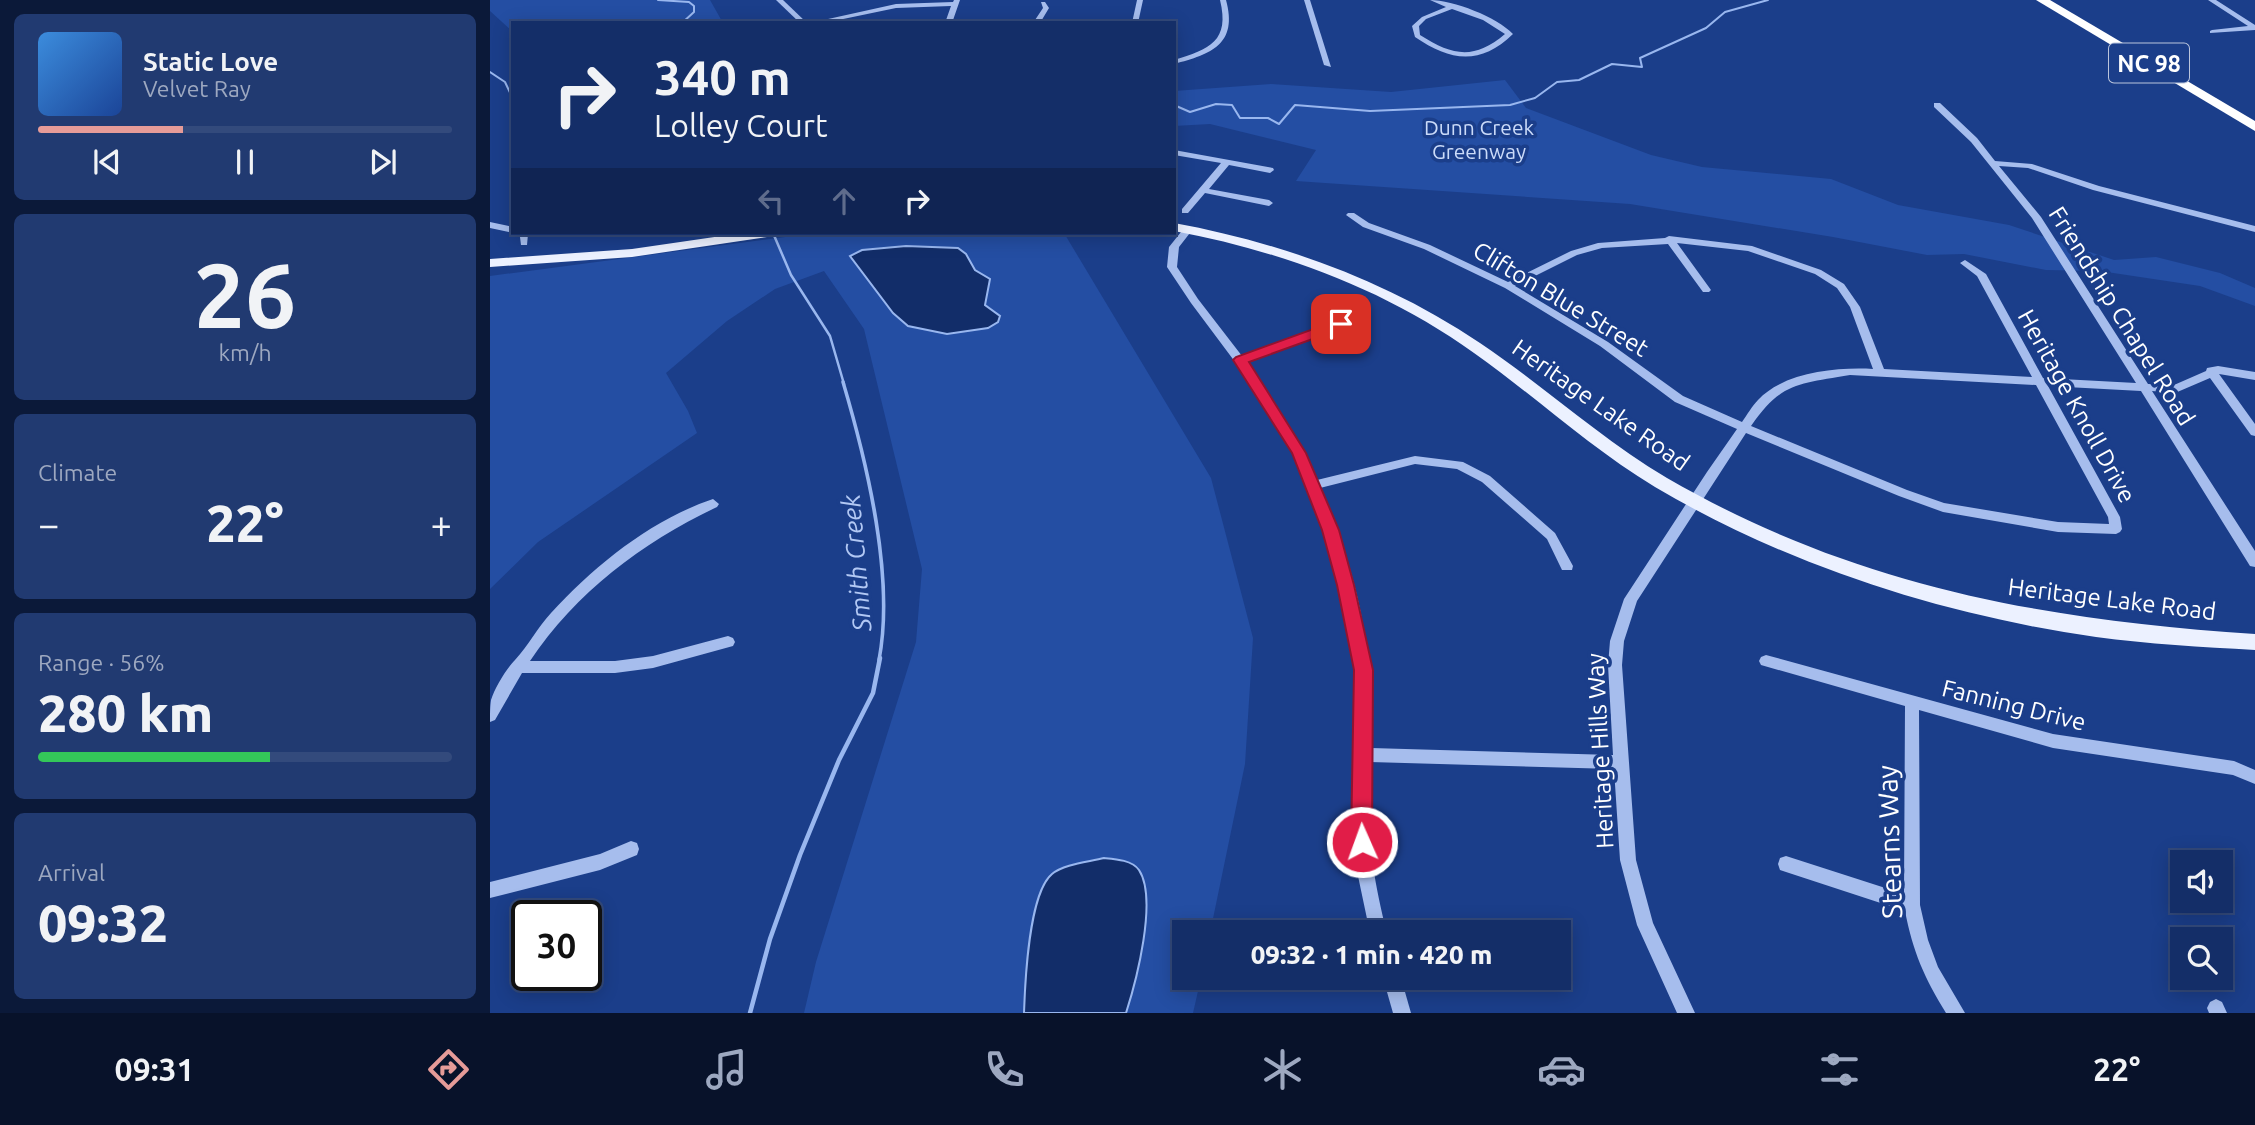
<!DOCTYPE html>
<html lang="en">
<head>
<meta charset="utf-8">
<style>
  :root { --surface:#142e68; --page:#213a71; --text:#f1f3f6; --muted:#9da8c0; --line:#334a7c; --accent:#e69b98 }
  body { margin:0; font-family:Ubuntu,sans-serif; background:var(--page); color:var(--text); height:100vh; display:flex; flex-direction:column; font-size:26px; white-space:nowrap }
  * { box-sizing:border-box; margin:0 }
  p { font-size:23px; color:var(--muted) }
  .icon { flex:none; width:38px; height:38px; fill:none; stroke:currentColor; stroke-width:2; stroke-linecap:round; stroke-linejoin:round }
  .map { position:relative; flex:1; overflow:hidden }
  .side { display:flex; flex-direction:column; gap:14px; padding:14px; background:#0b1939; width:490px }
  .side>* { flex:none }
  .hud { position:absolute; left:21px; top:21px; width:665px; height:214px; border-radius:0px; box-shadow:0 4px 18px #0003,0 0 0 2px var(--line); background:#142e68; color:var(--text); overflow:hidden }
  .buttons { position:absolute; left:1680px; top:850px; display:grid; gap:14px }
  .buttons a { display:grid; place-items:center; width:63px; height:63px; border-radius:0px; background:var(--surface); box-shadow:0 4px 18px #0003,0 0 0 2px var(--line); font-size:35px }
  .speed { position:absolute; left:21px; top:900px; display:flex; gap:14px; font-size:35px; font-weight:700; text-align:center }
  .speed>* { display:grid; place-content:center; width:91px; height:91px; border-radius:50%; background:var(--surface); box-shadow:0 4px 18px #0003,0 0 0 2px var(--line); line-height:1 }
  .speed .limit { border:4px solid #111; border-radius:10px; background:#fff; color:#111 }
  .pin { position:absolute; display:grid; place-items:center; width:60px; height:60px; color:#fff; margin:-30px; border-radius:14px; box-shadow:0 4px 10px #0006 }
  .me { position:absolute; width:77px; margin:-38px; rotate:358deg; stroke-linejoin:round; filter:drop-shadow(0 0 5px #0008) }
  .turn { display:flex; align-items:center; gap:24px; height:147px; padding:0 28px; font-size:32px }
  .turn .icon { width:91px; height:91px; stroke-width:2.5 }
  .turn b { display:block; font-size:49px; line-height:60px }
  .lanes { display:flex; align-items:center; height:66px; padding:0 28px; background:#0003; justify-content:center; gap:35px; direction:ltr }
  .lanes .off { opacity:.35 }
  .big { font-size:52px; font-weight:800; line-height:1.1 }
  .side .widget { flex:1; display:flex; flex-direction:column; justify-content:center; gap:10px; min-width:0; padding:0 24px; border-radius:10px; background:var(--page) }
  .side .dial { align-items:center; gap:0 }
  .dial b { font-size:91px; line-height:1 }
  .song { display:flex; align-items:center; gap:21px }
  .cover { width:84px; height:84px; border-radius:10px; background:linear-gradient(135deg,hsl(210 70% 55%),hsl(220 70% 35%)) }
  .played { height:7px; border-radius:4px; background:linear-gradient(90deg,var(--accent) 35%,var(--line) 35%) }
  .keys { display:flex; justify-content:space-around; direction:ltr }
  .heat { display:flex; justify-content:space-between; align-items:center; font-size:38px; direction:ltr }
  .charge { height:10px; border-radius:5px; background:linear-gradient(90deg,#34c759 56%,var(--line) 0) }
  .trip { position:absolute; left:682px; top:920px; width:399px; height:70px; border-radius:0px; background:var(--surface); box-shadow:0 4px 18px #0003,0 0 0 2px var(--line); font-weight:800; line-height:70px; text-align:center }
  .dock { display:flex; height:112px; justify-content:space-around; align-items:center; background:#08122a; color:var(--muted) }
  .dock .icon { width:49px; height:49px }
  .dock .selected { color:var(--accent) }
  .dock b { font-size:32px; color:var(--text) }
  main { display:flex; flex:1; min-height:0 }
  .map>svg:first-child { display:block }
  .green { fill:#244ea3 }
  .water { fill:#122d69; stroke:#99b7ef; stroke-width:2 }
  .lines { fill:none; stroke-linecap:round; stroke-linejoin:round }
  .stream-far3 { stroke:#99b7ef; stroke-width:2 }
  .stream-far2 { stroke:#99b7ef; stroke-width:2.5 }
  .stream-far1 { stroke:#99b7ef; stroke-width:3.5 }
  .stream { stroke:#99b7ef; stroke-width:4.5 }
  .minor { fill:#a6bded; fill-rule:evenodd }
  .major { fill:#ecf1ff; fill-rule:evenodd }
  .highway { fill:#fff; fill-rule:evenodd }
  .route { fill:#e11d48; stroke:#92132f; stroke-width:2 }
  .labels { text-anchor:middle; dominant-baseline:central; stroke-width:7; stroke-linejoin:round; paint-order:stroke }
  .far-park-label { font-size:21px; fill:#cbdbf9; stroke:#1b3e8a }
  .shield { fill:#1b3e8a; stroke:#bbc5dc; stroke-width:2 }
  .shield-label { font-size:23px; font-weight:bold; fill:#fff }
  .street-label { font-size:24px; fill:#fff; stroke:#1b3e8a }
  .water-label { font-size:26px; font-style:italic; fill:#b2c8f4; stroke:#1b3e8a }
  .near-street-label { font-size:28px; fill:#fff; stroke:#1b3e8a }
</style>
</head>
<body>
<main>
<section class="side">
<div class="widget">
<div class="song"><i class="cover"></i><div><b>Static Love</b><p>Velvet Ray</p></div></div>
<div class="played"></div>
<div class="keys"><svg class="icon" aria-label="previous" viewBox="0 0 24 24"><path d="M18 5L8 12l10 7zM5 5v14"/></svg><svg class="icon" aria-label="pause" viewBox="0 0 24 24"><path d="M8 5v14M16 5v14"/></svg><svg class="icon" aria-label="next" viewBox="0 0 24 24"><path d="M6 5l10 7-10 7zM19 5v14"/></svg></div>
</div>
<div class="widget dial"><b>26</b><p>km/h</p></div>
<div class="widget"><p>Climate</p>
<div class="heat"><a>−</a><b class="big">22°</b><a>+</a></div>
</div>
<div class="widget"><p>Range · 56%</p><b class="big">280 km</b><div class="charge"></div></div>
<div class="widget"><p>Arrival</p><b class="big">09:32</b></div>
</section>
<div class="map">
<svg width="1765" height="1013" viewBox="0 0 1765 1013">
  <rect width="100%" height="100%" fill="#1b3e8a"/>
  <g class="green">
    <polygon points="0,0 220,0 233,23 23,23 23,32 0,11"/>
    <polygon points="1015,80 1036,108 1161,155 1212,167 1341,179 1408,205 1519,225 1624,260 1666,257 1730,273 1765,288 1765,306 1710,286 1610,271 1556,270 1474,254 1437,255 1343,237 1140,204 806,181 826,150 720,124 684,126 684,91 781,84 901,92"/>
    <polygon points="326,233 574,233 721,478 763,638 755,764 720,933 695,933 695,978 711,978 703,1013 314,1013 326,962 426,642 432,569 374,329 334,271 285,289 237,321 176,373 198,411 207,433 48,542 0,589 0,276"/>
  </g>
  <g class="water">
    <polygon points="416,246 468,248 476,254 485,270 500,279 495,305 510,316 508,322 498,328 457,334 418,326 403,313 360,256 372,250"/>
    <path d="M614 858C625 859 642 860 649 870 668 899 646 982 636 1013H534C535 983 539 893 562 874 574 864 599 862 614 858Z"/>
  </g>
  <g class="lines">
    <g class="stream-far3">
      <polyline points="168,0 199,2 204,6 204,12 192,23"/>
      <polyline points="0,72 15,82 23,99"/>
      <polyline points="684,105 700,112 726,104 742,105 750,118 778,118 789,124 805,105 880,111 1020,105 1045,98 1067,82 1089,80 1122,64 1152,67 1150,58 1216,28 1235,12 1278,0"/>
    </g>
    <polyline class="stream-far2" points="283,233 301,275 340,336 354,384"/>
    <path class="stream-far1" d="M353 382C377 463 405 577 389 660"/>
    <polyline class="stream" points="260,1013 280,939 310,855 349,760 383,693 390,658"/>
    <g class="minor">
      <polygon points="286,0 293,0 317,23 310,23"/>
      <polygon points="464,0 470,0 462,23 455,23 461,6 406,8 334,23 320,23 406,4 463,2"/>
      <polygon points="647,0 653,0 648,23 642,23"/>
      <path d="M730 0H736C748 44 722 54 684 64V60C720 49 740 41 730 0Z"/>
      <polygon points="814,0 820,0 841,67 834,65"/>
      <path d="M940 0C963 0 1007 17 1023 34 990 66 960 61 925 37L922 26 932 17 956 7ZM962 9 993 20 1015 34C984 60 963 56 930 35L929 26 936 19Z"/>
      <polygon points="1718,0 1726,0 1765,25 1765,30 1720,33 1720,31 1722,30 1758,26"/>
      <polygon points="551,2 555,2 559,8 550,23 543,23 553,8"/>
      <path d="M1444 103H1450L1487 138 1505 161 1542 164 1609 186 1765 226V232L1603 190 1538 168 1509 166 1551 217 1658 384 1684 385 1716 371 1717 368 1728 366 1765 372V380L1729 374 1765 424V436L1761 435 1720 378 1685 393 1662 391 1765 551V567L1760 566 1651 391 1558 386 1630 517 1632 529 1630 532 1626 534 1568 532 1453 512 1409 496 1256 433 1147 601 1134 641 1132 665 1146 860 1163 923 1205 1013H1187L1147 925 1130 860 1124 769 880 762C876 827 881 870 897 933H880L868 876 862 833 868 706 866 669 862 635 846 564 822 495 791 430 763 386 701 303 677 267 679 247 695 227H701L703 229 689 247 687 267 708 299 752 356 847 322H855L856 324 855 326 756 362 800 427 827 480 925 456 973 462 1000 476 1065 533 1083 566 1082 570H1072L1057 539 992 482 967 469 925 464 830 488C867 569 886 659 881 748L1123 755 1118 665 1120 641 1134 599 1217 472 1247 429 1185 402 1110 346 1015 288 934 249 873 227 856 215 858 213H864L879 223 940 245 1018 282 1081 251 1108 243 1175 238 1179 236 1262 246 1331 270 1354 284 1370 307 1394 369 1542 377 1487 276 1470 263 1475 260 1496 274 1553 378 1646 383 1542 218 1481 142 1444 107ZM1187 243 1258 251 1325 274 1347 288 1360 307 1383 369C1347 367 1294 372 1268 400 1262 406 1257 415 1252 422L1193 396 1118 342 1025 286 1087 255 1112 248 1178 244 1213 292H1219L1221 290ZM1360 375 1546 385 1618 517 1619 524 1568 522 1454 503 1417 490 1261 426C1292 381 1310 384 1360 375Z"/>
      <polygon points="684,150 783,168 784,170 780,173 739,165 719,189 779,200 783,203 779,206 715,193 698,213 692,213 692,209 731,163 684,155"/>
      <polygon points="0,222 23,227 23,233 0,228"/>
      <polygon points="27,233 38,234 37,245 31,245 30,237"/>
      <path d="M223 499 229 504 227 507C153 542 86 592 40 661H125L163 656 238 636 243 638 245 642 243 646 163 668 125 673H32L5 720 0 722C0 715 0 706 1 700 5 687 17 668 25 660 38 646 48 627 61 613 105 565 161 520 223 499Z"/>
      <path d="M1276 655 1563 734 1744 761 1765 770V784L1743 775 1563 748 1429 710 1430 905 1438 940 1448 967 1475 1013H1456C1434 977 1423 952 1415 911L1296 872 1290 870 1288 864 1290 858 1296 856 1414 894 1415 706 1271 665 1269 661 1271 657Z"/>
      <polygon points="141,841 147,843 149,849 147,855 110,870 0,898 0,882 110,854"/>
      <polygon points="893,978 911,978 921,1013 903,1013"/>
      <polygon points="1726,999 1732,1002 1737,1013 1719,1013 1717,1008 1720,1002"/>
    </g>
    <g class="major">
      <path d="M684 223C793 243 898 281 990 343 1054 386 1111 439 1177 478 1364 586 1553 620 1765 634V650C1712 647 1658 644 1606 637 1452 615 1299 566 1165 487 1100 448 1045 396 984 353 895 289 791 251 684 231Z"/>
      <polygon points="252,233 284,233 277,237 142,257 0,267 0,259 142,249"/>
    </g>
    <polygon class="highway" points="1546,0 1560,0 1765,121 1765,131"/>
  </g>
  <polygon class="route" points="851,319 856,321 856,327 759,362 816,453 849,530 864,585 883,670 882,842 879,850 872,853 864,850 861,842 864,670 847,585 832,530 802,453 743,360 746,357"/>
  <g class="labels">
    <g class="far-park-label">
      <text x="989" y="127">Dunn Creek<tspan x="989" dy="24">Greenway</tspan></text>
    </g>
    <rect class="shield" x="1619" y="43.5" width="80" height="39" rx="5"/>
    <g class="shield-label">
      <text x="1659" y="63">NC 98</text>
    </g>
    <g class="street-label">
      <text transform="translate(1071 299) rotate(31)">Clifton Blue Street</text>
      <text transform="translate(1632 316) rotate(58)">Friendship Chapel Road</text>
      <text transform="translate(1111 405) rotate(35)">Heritage Lake Road</text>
      <text transform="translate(1587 406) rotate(61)">Heritage Knoll Drive</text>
      <text transform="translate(1622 599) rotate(7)">Heritage Lake Road</text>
      <text transform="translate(1524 705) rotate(14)">Fanning Drive</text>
      <text transform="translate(1110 751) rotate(-93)">Heritage Hills Way</text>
    </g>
    <g class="water-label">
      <text transform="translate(366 563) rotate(-95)">Smith Creek</text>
    </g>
    <g class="near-street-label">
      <text transform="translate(1399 842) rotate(-92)">Stearns Way</text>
    </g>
  </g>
</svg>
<div class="buttons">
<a><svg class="icon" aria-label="sound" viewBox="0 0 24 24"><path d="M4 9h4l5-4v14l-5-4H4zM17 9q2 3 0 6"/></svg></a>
<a><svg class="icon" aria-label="search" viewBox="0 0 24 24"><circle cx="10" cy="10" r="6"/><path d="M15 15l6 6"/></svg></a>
</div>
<div class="speed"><div class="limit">30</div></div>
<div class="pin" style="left:851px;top:324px;background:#d93025"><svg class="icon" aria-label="arrive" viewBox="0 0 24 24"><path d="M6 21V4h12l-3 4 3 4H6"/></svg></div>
<svg class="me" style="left:872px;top:842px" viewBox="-20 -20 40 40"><circle r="17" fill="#e11d48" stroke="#fff" stroke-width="3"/><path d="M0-11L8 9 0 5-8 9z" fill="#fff"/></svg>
<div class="trip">09:32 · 1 min · 420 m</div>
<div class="hud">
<div class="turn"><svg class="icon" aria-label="right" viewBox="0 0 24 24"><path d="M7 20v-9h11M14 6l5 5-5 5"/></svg><div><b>340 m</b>Lolley Court</div></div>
<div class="lanes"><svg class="icon off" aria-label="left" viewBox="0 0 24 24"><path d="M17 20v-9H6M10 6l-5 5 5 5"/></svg><svg class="icon off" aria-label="ahead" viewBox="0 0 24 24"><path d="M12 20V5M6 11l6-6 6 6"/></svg><svg class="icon" aria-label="right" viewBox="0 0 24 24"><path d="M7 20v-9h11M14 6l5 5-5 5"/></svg></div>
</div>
</div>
</main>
<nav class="dock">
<b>09:31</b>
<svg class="icon selected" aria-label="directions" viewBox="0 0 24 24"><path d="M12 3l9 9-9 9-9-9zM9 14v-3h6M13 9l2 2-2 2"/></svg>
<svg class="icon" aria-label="music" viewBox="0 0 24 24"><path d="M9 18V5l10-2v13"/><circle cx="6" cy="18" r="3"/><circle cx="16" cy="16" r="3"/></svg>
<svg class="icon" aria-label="phone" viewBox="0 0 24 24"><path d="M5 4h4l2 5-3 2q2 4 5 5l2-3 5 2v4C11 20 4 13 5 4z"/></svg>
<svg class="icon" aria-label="climate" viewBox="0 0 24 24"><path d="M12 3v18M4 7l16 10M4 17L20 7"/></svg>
<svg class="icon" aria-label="car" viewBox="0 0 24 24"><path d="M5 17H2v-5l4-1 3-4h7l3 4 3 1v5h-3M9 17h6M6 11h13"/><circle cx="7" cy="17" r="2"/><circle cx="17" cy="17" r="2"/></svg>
<svg class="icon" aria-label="filters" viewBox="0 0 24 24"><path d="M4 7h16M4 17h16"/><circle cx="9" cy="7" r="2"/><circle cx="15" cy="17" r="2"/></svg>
<b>22°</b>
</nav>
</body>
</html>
